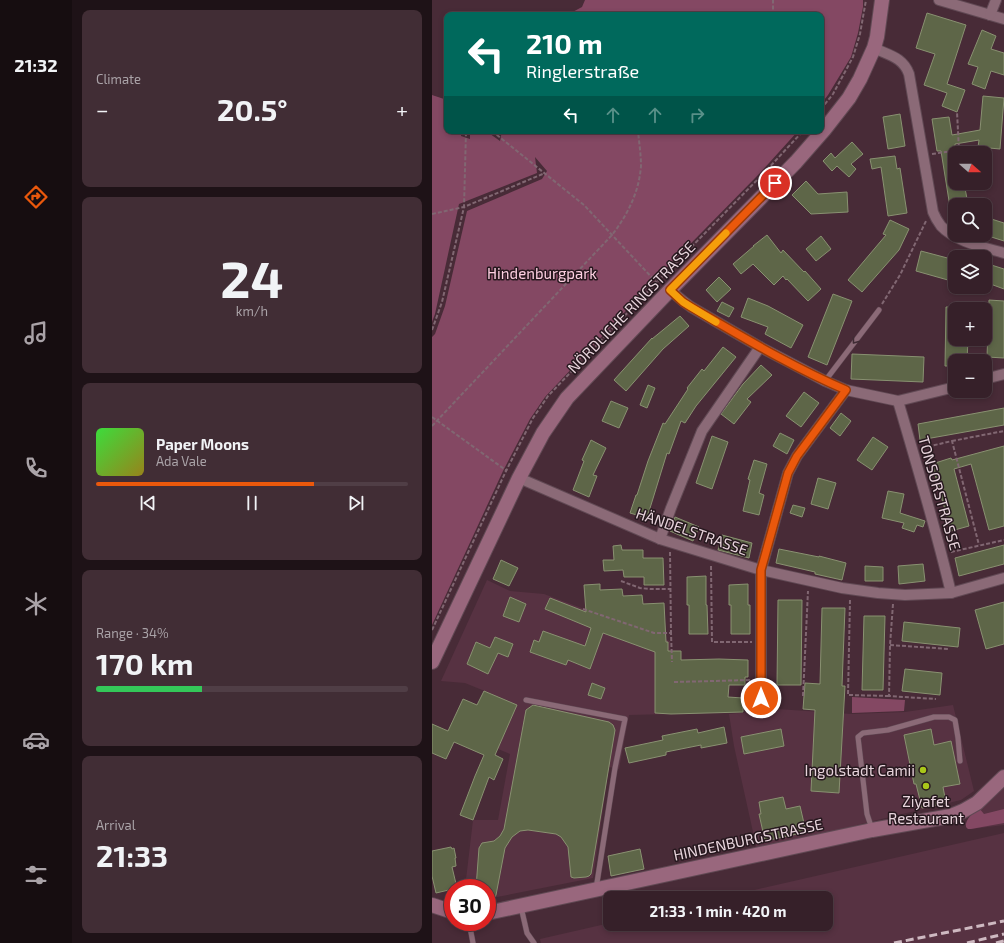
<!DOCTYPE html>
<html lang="en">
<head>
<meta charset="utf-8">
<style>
  :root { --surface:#362029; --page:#412d35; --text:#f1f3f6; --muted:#aaa3a8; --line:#503e46; --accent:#ea580c }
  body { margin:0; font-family:"Exo 2",sans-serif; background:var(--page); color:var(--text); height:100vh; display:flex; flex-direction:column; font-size:15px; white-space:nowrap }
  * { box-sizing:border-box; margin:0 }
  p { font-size:13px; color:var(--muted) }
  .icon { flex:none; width:22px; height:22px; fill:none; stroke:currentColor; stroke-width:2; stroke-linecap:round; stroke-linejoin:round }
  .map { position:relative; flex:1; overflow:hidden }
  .side { display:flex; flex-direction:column; gap:10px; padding:10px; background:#1e1217; width:360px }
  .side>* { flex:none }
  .guide { position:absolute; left:12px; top:12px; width:380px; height:122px; border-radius:8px; box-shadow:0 2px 6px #0003,0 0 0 1px var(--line); background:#00695c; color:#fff; overflow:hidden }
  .needle { width:26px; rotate:111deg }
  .fabs { position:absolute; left:516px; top:146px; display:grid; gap:8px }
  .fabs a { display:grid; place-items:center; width:44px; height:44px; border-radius:8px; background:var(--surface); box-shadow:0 2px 6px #0003,0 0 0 1px var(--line); font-size:20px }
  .speed { position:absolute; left:12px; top:879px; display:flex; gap:8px; font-size:20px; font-weight:700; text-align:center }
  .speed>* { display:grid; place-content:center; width:52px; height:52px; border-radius:50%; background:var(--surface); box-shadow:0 2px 6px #0003,0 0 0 1px var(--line); line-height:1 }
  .speed .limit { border:6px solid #d22; background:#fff; color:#111 }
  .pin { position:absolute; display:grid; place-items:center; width:34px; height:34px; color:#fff; margin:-17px; border:2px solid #fff; border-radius:50%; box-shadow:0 1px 4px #0007 }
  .me { position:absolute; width:44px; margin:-22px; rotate:0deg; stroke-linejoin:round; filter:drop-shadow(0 0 3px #0008) }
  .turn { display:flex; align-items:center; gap:14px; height:84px; padding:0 16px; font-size:18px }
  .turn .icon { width:52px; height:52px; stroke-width:2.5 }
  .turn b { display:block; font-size:28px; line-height:34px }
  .lanes { display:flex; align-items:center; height:38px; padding:0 16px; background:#0003; justify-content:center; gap:20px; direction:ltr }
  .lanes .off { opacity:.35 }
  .big { font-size:30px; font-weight:700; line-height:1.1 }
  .side .widget { flex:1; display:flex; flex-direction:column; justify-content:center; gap:6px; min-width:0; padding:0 14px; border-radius:8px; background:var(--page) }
  .side .dial { align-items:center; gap:0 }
  .dial b { font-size:52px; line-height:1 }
  .song { display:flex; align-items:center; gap:12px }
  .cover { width:48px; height:48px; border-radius:6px; background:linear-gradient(135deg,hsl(120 70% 55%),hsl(50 70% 35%)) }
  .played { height:4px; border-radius:2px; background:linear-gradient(90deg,var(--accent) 70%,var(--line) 70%) }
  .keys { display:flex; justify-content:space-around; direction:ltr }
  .heat { display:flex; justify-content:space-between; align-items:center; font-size:22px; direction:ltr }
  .charge { height:6px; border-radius:3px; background:linear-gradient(90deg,#34c759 34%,var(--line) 0) }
  .trip { position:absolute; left:171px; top:891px; width:230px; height:40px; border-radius:8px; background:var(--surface); box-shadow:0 2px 6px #0003,0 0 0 1px var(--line); font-weight:700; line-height:40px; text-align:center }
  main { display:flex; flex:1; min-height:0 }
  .dock { display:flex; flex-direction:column; width:72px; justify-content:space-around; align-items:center; background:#160d10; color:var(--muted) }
  .dock .icon { width:28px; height:28px }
  .dock .active { color:var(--accent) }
  .dock b { font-size:18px; color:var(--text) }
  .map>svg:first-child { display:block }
  .built { fill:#573242 }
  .green { fill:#844863 }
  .building { fill:#5e6648; stroke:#899171 }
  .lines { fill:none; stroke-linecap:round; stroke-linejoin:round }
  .lane-casing { stroke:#614954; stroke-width:6 }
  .street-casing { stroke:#614954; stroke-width:12 }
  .secondary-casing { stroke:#614954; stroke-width:16 }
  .path { stroke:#816772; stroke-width:2; stroke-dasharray:4 2; stroke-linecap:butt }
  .lane { stroke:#8b6a77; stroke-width:5 }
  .street { stroke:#8b6a77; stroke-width:10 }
  .secondary { stroke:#99677d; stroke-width:14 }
  .rail { stroke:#ceb9c1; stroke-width:3; stroke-dasharray:8 4; stroke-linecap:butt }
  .oneway { stroke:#3f2c34 }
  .route-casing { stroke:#983908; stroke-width:10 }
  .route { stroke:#ea580c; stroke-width:7 }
  .slow { stroke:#f59e0b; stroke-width:7 }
  .poi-dot { fill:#a9c719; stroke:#26181e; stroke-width:1.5 }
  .labels { text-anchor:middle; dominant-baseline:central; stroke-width:3; stroke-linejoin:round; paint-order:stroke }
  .park-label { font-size:15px; fill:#fed0e2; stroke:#26181e }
  .street-label { font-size:15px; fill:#e8d4dc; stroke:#26181e }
  .poi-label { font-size:15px; fill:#e8d4dc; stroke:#26181e; text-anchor:end }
</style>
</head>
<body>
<main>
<nav class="dock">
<b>21:32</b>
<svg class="icon active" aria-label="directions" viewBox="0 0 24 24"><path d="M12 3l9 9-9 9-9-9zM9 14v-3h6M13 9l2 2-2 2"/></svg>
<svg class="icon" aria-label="music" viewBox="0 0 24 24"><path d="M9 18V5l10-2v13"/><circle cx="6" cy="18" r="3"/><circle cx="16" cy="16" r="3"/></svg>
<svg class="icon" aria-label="phone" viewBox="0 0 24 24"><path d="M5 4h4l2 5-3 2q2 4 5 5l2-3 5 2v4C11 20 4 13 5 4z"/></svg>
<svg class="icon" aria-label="climate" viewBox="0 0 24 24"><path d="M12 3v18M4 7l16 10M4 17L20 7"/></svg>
<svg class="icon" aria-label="car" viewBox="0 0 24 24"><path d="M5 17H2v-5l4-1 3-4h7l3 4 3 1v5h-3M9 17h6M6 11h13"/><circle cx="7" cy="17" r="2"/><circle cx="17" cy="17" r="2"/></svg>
<svg class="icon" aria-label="filters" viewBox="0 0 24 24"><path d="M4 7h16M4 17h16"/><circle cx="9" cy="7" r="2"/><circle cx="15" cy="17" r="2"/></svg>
</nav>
<section class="side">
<div class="widget"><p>Climate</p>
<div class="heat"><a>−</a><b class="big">20.5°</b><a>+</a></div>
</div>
<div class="widget dial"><b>24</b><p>km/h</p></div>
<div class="widget">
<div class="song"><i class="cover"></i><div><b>Paper Moons</b><p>Ada Vale</p></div></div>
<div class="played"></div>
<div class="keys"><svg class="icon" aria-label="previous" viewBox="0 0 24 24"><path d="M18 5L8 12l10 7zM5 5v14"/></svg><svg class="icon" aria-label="pause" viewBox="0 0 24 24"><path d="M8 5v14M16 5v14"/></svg><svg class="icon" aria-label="next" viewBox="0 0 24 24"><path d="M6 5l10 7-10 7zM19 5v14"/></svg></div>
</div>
<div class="widget"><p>Range · 34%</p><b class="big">170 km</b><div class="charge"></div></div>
<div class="widget"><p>Arrival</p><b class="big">21:33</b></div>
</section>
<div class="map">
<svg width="572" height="943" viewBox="0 0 572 943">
  <rect width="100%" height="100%" fill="#482b37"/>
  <g class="built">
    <polygon points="55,580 78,591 112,594 238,641 238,714 197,715 187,769 177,767 161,878 55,899 55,888 33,888 41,820 66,820 78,754 40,738 60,694 33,683 9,681"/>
    <polygon points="521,705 542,791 529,800 437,822 325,850 302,746 297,714 345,709 419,714 473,712"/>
    <polygon points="572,786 572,825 539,829 536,829 534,827 533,824"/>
    <polygon points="572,833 572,943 109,943 108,939 178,923 178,924 394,924 394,898 287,898"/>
  </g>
  <g class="green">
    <polygon points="153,0 431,0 431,7 426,33 419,57 396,95 389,104 389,15 135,15 150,7"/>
    <polygon points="0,95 15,100 15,131 29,131 29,136 38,139 38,131 54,131 68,141 70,131 366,131 327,174 219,284 113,397 98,419 71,471 0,625 0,337 3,334 13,306 35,211 110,179 115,171 103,157 105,173 27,204 3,314 0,322"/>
    <polygon points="420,697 473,700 472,711 420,713"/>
    <path d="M547 808 552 814 572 809V823L539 829H536L534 827C533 819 541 813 547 808Z"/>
  </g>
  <g class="building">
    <polygon points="495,13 534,25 515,84 533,90 525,112 510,106 515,93 492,85 503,54 484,48"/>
    <polygon points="550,30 564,36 559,49 572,53 572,75 559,71 553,89 540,84 546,67 536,64"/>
    <polygon points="551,96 572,98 568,149 546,147 547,140 523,144 523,183 532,183 536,204 523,205 523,206 518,207 509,151 505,151 500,119 517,117 520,135 548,130"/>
    <polygon points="468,114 473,146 456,149 451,117"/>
    <polygon points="420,142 431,154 419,164 424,169 417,177 405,166 400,171 391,161 399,153 403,158"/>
    <polygon points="463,156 465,169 468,168 475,213 456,216 449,167 440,169 438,159"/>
    <polygon points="374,181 386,194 415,192 416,212 379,214 360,195"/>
    <polygon points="553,217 572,223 572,241 553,235"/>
    <polygon points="458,220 477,229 467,250 430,292 416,280 454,235 451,234"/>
    <polygon points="335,235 349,253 351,250 372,272 373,271 389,289 376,301 355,279 354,280 351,276 342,285 321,264 309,274 301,264 322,246 321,246"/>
    <polygon points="389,236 399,249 384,261 374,249"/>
    <polygon points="489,251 523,260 523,282 484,271"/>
    <polygon points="553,263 572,269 572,289 553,282"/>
    <polygon points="287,277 299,289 285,302 274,290"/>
    <polygon points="401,294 420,301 395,365 376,357"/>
    <polygon points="316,298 336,306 371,325 359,348 333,334 336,327 309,317"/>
    <polygon points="557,300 572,301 572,358 555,357"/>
    <polygon points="290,302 302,308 297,317 285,311"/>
    <polygon points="514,307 523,307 523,339 536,339 535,361 523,361 523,366 513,366"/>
    <polygon points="248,316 257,326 231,349 194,391 182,380 220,338 220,339"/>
    <polygon points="291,347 304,357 264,406 253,423 249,421 237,454 235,453 215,518 198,513 204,495 205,495 216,461 231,423 233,424 256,389 255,388 270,369 272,371"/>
    <polygon points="420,354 492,357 491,382 419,379"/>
    <polygon points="329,365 340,375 315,399 319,402 302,424 289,414 311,384"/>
    <polygon points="216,385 223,388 215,408 208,405"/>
    <polygon points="372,392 387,403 369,427 354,416"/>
    <polygon points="179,401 196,408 187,428 170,421"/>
    <polygon points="572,408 572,425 488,440 486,424"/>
    <polygon points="409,413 419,421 408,436 398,428"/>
    <polygon points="348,433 362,440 355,454 341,446"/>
    <polygon points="280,436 296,442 280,489 264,483"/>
    <polygon points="441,437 456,447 440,470 425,460"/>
    <polygon points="159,440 174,448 161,475 165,476 157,497 141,490 152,461 150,460"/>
    <polygon points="572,446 572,526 557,530 539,464 522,469 537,526 519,531 500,464 519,458 520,460"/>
    <polygon points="322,460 335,464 327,493 332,495 327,515 311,511 318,480 316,479"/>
    <polygon points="386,478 404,483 396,509 379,504"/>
    <polygon points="456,491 472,494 468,513 493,521 491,527 485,525 482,532 470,528 472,523 450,518"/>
    <polygon points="361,505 373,508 370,517 358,513"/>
    <polygon points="243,517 267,527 261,541 238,531"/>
    <polygon points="290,535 320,543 317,558 286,550"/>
    <polygon points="189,545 190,550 211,550 211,558 231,558 232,585 212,585 212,577 192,577 191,570 172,571 171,560 182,560 181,546"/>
    <polygon points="572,545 572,564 527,576 523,558"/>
    <polygon points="347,549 387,557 387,556 414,563 410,580 383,574 383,572 344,563"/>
    <polygon points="69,560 86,568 77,586 61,579"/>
    <polygon points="491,564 493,581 467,584 466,566"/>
    <polygon points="433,566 451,567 451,581 433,581"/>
    <polygon points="274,576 274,605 275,605 276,634 257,634 257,605 255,605 255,577"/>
    <polygon points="168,584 168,590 190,589 191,596 210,595 211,604 232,603 234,642 236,642 236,651 249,651 249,660 287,659 316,660 316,677 313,677 313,685 297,685 296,697 311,698 311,712 239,714 223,713 223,652 171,633 158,669 136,660 134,665 98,652 102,640 107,642 111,631 153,646 159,628 113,609 118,598 154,612 152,585"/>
    <polygon points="316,584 316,605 318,605 318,634 299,634 299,605 297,605 297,585"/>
    <polygon points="78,597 94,604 87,622 71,616"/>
    <polygon points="346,600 370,600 369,685 345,685"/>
    <polygon points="572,602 572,644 554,649 543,610"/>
    <polygon points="390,608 413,608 410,686 413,686 407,793 379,791 383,710 371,709 373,683 388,684"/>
    <polygon points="432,616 453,616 451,690 430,690"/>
    <polygon points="472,622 528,628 526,647 470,641"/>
    <polygon points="63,637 81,644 76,657 66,653 56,674 35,664 44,642 58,648"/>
    <polygon points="473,669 510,673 508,695 470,691"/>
    <polygon points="160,683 173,688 169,699 156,695"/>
    <polygon points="52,691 85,705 63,755 71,759 62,780 57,777 41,820 28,815 43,776 52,755 22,742 14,759 0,753 0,724 16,731 31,699 45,705"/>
    <polygon points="101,705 177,722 181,725 183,730 159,874 157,876 154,877 142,878 139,877 136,847 129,837 124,834 96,830 88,831 80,837 73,848 64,895 63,897 55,899 55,888 44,888 47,848 50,843 62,841 68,836 72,829 94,710"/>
    <polygon points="292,727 295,743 269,748 269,745 234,752 234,755 197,763 193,748 231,740 230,736 265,729 266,733"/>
    <polygon points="349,729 352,746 312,754 309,737"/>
    <polygon points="499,729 502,745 519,741 528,784 511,787 514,803 490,808 484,784 482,784 472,735"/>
    <polygon points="351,797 354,809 368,806 374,832 333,841 327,814 329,814 327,802"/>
    <polygon points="19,847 20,849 22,848 24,858 23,858 24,866 20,867 25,888 21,888 21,889 4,893 0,876 0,851"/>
    <polygon points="208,849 212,869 179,876 176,856"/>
  </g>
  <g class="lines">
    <g class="lane-casing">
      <g id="lane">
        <polyline points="393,381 447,310"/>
        <polyline points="94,700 193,719 183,768 164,889"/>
        <polyline points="440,829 435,814 426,737 431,733 456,730 502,717 517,717 523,720 526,738 528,761"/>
        <polyline points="89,907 95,933 102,943"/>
        <polyline points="37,922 41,943"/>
      </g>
    </g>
    <g class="street-casing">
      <g id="street">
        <polyline points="507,0 572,19"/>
        <polyline points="558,15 564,0"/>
        <path d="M442 48C456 55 471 57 477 74L501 212C503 217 506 222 509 226 524 242 551 247 572 253"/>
        <polyline points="238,290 251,301 259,307 328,347 393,381 414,390 466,401 523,387"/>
        <polyline points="553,379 572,374"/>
        <path d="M466 401C485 465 504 529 519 593"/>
        <polyline points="87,478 228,539 329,570 410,588 446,593 473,595 519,593 572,578"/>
        <polyline points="228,539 239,508 270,431 328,347"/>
        <polyline points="329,698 329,570 356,473 365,456 414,390"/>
      </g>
    </g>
    <g class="secondary-casing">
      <g id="secondary">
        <polyline points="0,662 87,478 111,433 135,398 238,290 364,162 392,130 417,98 428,79 442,48 445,37 450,0"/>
        <polyline points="0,905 21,912"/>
        <polyline points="55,913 440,830 519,816 531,811 545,803 572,777"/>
      </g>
    </g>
    <g class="path">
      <polyline points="339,15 341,12 341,0"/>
      <polyline points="389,109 401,94 421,57 428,34 434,0"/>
      <polyline points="60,131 152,205 225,283"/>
      <polyline points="500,154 527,150 525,112"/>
      <polyline points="0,214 32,207 113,173"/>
      <polyline points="450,304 468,275 494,221"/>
      <polyline points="0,330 10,302 32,207 34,131"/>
      <polyline points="0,417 75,471"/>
      <path d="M0 426 180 235C196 214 207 192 209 166 209 154 207 142 206 131"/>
      <polyline points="520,441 572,431"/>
      <polyline points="490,448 520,441 547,545"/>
      <polyline points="238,552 239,633"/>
      <polyline points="519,552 572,540"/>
      <polyline points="279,566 280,642 320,642"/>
      <polyline points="189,581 208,588 218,589 238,589"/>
      <polyline points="418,600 416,695 457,696"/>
      <polyline points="461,604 458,645 457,696 504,699"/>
      <polyline points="151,609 222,633 239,633 240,662"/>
      <polyline points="0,630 74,471 101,418 116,396 224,283 332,173 371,131"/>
      <polyline points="458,645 517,649"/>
      <polyline points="242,682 320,680"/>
      <polyline points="371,696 376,591"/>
    </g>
    <use href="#lane" class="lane"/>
    <use href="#street" class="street"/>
    <use href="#secondary" class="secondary"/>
    <g class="rail">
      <polyline points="462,943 572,921"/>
      <polyline points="535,943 572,934"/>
      <polyline points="564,943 572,941"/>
    </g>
  </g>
  <defs><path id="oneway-chevron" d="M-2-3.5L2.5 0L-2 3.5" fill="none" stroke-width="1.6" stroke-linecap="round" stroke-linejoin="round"/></defs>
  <use class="oneway" href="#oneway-chevron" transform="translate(423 341) rotate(127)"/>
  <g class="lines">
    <g class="route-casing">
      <path id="route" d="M329 698V570L356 473 365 456 414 390C360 367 309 336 259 307L251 302 238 290 343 183"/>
    </g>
    <use href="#route" class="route"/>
    <polyline class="slow" points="284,322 259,307 251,302 238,290 294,233"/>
  </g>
  <g class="poi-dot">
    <circle cx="491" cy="770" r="4"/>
    <circle cx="494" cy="786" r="4"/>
  </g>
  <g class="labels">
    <g class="park-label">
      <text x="110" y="273">Hindenburgpark</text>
    </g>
    <g class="street-label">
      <text transform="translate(199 307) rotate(-46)">NÖRDLICHE RINGSTRASSE</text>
      <text transform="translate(508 493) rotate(74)">TONSORSTRASSE</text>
      <text transform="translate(260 531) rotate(19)">HÄNDELSTRASSE</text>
      <text transform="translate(316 839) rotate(-12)">HINDENBURGSTRASSE</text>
    </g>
    <g class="poi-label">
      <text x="483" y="770">Ingolstadt Camii</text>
      <text x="494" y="801" text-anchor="middle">Ziyafet<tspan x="494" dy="17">Restaurant</tspan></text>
    </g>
  </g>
</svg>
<div class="fabs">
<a><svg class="needle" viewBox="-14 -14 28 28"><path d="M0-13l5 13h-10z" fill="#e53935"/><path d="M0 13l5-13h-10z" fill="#aaa3a8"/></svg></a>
<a><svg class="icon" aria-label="search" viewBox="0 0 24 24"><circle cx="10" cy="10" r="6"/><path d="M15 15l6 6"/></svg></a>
<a><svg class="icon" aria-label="layers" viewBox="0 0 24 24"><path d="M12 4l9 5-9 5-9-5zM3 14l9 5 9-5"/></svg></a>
<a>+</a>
<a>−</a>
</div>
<div class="speed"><div class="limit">30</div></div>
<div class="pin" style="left:343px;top:183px;background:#d93025"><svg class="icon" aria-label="arrive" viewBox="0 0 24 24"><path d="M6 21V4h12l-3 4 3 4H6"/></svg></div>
<svg class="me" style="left:329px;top:698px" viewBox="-20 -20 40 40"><circle r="17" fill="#ea580c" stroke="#fff" stroke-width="3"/><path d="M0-11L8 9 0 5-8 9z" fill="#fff"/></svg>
<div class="trip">21:33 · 1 min · 420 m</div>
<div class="guide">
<div class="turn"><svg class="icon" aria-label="left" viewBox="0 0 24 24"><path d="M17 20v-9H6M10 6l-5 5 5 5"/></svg><div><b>210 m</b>Ringlerstraße</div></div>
<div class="lanes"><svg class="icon" aria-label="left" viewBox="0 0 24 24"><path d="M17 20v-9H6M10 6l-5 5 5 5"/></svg><svg class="icon off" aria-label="ahead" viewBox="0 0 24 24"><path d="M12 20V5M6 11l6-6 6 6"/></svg><svg class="icon off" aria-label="ahead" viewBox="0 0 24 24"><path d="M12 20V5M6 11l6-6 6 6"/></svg><svg class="icon off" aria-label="right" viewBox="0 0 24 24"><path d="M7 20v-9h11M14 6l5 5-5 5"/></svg></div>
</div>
</div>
</main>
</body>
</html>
